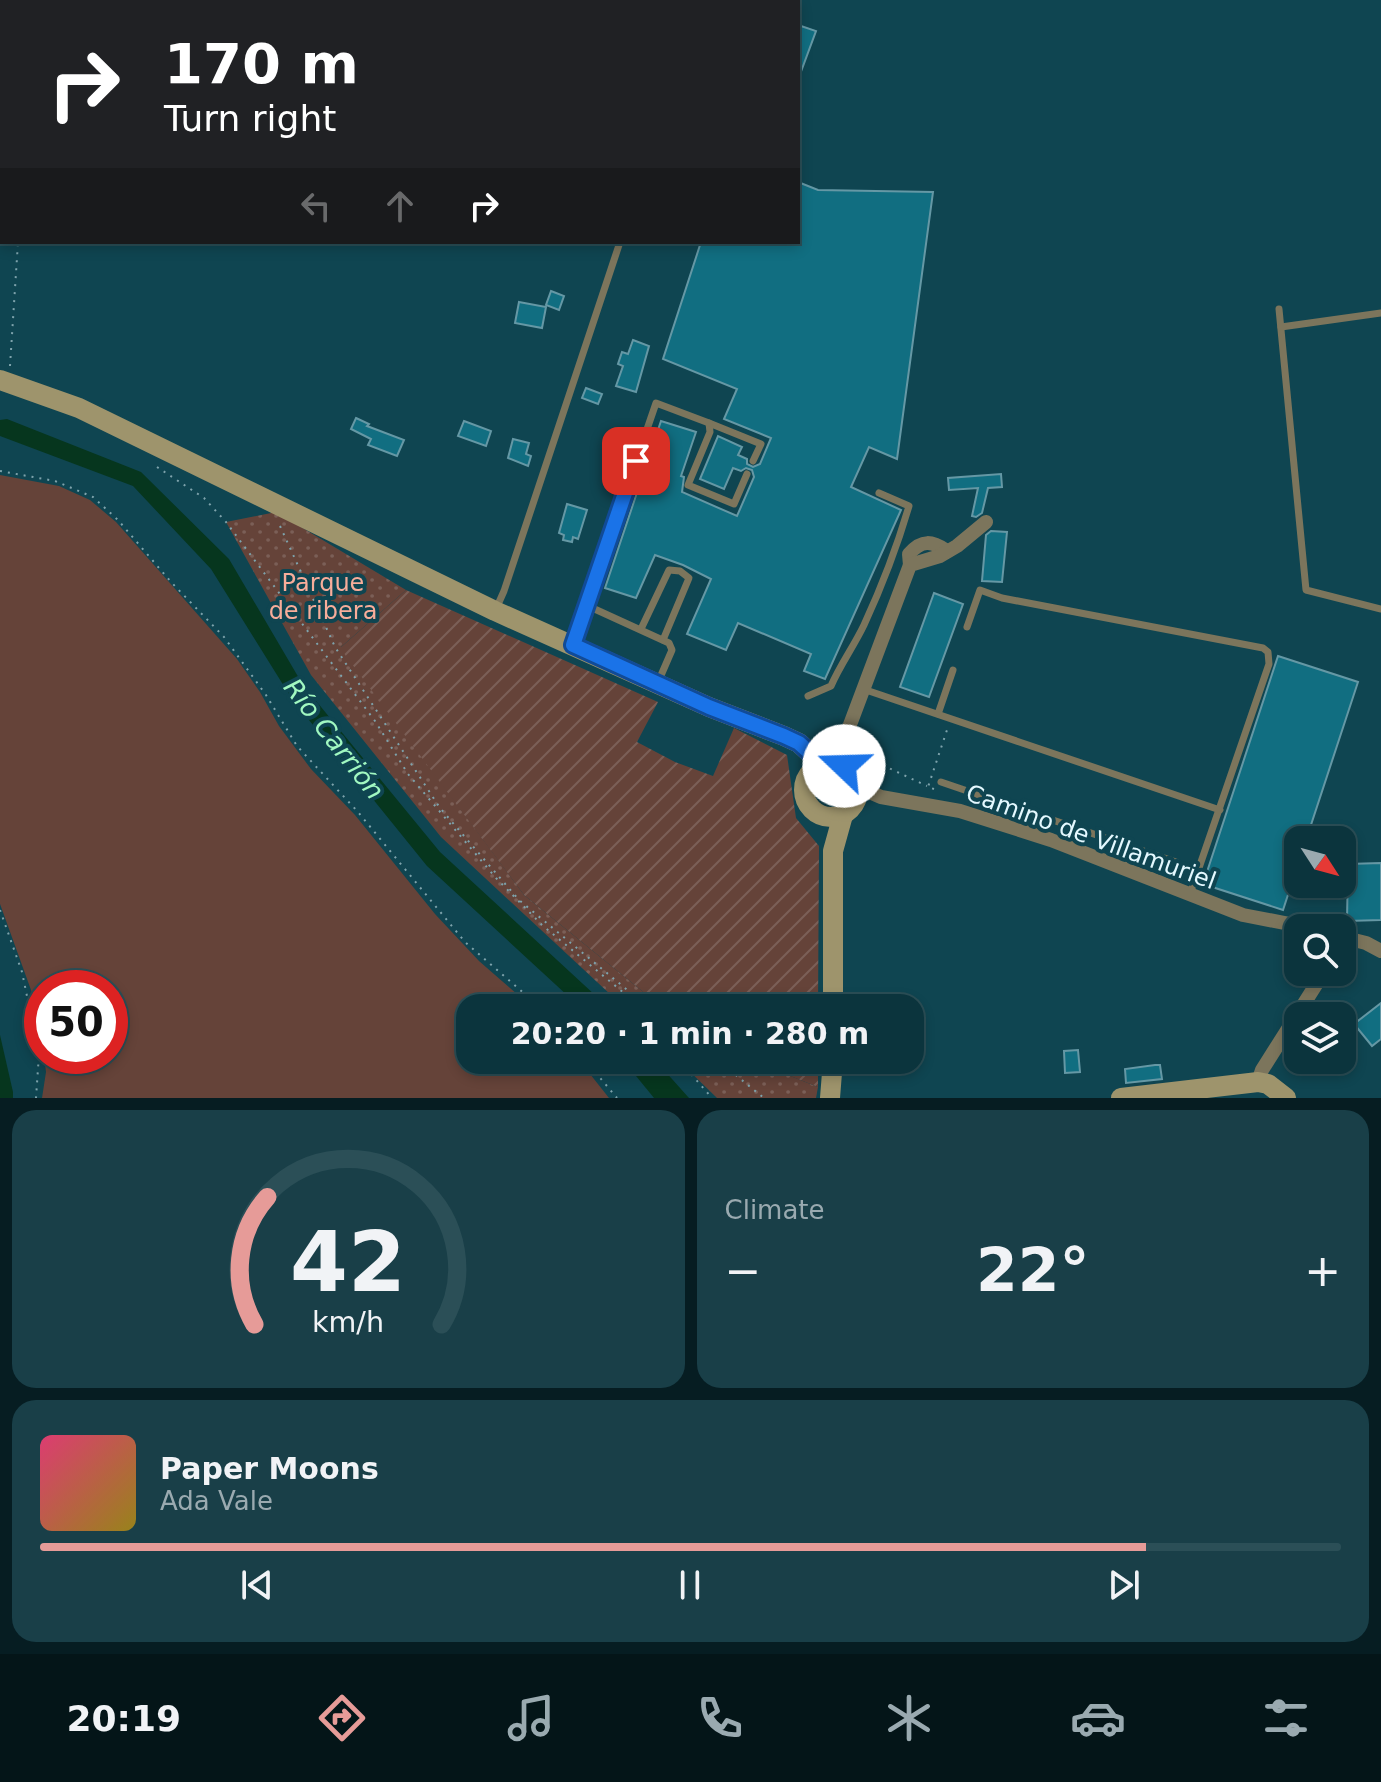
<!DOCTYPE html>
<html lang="en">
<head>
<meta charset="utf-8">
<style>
  :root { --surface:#0b343d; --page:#193f48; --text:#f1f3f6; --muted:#9aaab0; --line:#2b4f57; --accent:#e69b98 }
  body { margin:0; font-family:"DejaVu Sans",sans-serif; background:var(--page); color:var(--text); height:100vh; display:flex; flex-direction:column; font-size:30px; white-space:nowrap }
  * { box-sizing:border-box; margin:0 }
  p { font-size:26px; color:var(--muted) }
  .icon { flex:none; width:44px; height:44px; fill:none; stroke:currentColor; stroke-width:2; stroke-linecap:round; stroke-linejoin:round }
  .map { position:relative; height:1098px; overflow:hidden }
  .sheet { display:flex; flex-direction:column; gap:12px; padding:12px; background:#061d22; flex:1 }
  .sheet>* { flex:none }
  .banner { position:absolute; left:0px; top:0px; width:800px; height:244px; box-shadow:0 4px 12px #0003,0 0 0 2px var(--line); background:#202124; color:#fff; overflow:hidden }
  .needle { width:52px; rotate:126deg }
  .tools { position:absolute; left:1284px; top:826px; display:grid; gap:16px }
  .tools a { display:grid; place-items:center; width:72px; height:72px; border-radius:16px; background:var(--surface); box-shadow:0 4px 12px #0003,0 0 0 2px var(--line); font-size:40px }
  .speed { position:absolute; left:24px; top:970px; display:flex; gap:16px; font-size:40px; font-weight:700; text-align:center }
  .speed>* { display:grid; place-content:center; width:104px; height:104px; border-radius:50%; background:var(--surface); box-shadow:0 4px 12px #0003,0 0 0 2px var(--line); line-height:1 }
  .speed .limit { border:12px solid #d22; background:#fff; color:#111 }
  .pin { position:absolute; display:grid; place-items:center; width:68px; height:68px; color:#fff; margin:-34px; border-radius:16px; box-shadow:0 4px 12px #0006 }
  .me { position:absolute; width:88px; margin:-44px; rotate:291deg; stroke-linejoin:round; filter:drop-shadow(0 0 6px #0008) }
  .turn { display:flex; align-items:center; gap:28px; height:168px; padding:0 32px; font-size:36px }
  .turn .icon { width:104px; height:104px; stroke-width:2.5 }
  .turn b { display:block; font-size:56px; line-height:68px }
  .lanes { display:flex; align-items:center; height:76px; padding:0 32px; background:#0003; justify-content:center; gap:40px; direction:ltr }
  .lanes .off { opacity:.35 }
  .big { font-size:60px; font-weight:700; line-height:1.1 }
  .sheet .card { flex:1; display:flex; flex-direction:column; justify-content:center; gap:12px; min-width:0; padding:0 28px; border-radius:24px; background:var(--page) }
  .sheet .dial { align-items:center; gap:0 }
  .dial svg { height:208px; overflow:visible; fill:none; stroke:var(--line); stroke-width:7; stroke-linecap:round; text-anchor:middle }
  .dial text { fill:var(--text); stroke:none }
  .song { display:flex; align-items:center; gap:24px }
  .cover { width:96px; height:96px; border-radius:12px; background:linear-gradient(135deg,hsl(340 70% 55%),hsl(50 70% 35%)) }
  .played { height:8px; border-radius:4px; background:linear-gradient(90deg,var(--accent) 85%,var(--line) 85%) }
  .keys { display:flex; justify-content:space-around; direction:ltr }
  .heat { display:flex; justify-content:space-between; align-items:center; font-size:44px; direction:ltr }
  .sheet .tiles { flex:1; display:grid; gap:12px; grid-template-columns:1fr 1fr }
  .card:last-child { grid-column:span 2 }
  .trip { position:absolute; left:456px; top:994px; width:468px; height:80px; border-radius:24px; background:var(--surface); box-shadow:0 4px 12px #0003,0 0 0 2px var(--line); font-weight:700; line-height:80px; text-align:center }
  .dock { display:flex; height:128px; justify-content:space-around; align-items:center; background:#041518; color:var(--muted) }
  .dock .icon { width:56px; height:56px }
  .dock .selected { color:var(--accent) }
  .dock b { font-size:36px; color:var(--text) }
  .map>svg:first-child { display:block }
  .grass { fill:url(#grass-dots) }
  .garden { fill:url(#garden-furrows) }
  .pitch { fill:#654339 }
  .water { fill:#06361e }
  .building { fill:#116e81; stroke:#6598a5; stroke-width:2 }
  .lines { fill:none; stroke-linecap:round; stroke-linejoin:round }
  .path { stroke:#7ea3ac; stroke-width:2; stroke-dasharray:2 6; stroke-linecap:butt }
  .lane { stroke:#7c755c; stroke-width:7 }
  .street { stroke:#7c755c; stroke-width:14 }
  .secondary { stroke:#9e946c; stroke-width:20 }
  .route-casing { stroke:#114b97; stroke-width:20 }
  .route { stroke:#1a73e8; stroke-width:14 }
  .labels { text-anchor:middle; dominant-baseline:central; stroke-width:8; stroke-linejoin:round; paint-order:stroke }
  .park-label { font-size:24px; fill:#f7ad9a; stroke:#0f4551 }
  .street-label { font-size:24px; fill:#e4f9ff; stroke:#0f4551 }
  .water-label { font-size:26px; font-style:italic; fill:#a1f8c1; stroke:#0f4551 }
</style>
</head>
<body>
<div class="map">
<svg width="1381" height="1098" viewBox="0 0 1381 1098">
  <defs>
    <pattern id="grass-dots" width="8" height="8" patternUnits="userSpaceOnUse" patternTransform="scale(2)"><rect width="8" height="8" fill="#654339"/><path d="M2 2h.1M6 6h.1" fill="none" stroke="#7b5f57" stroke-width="1.8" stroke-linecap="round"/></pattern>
    <pattern id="garden-furrows" width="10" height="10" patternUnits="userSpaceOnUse" patternTransform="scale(2)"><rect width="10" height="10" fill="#654339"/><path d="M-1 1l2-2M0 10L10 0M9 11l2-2" fill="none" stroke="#7b5f57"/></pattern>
  </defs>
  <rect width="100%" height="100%" fill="#0f4551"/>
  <g class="grass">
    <polygon points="276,512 406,590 341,647 524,895 663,1008 625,1008 441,837 311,675 226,522"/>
    <polygon points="678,1060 750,1060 818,1087 816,1098 717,1098"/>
  </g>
  <g class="garden">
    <polygon points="406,590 658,702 637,742 675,762 713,776 734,728 787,755 796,818 819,846 818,1008 663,1008 524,895 340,648"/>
    <polygon points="750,1060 818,1060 818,1087"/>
  </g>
  <polygon class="pitch" points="0,475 59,486 90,500 116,522 237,659 260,692 279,726 311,769 355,815 435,914 479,961 533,1008 470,1008 470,1060 579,1060 609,1098 42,1098 46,1072 44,1056 110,1056 110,988 42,988 42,1036 40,1015 0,904"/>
  <g class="water">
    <polygon points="7,419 141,472 229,559 303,685 440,852 609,1008 581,1008 427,866 292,699 211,569 133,486 0,436 0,420"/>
    <polygon points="0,1035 13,1092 13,1098 0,1098"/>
    <polygon points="623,1060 655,1060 689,1098 654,1098"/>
  </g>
  <g class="building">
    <polygon points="798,25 816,31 799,77 798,77"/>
    <polygon points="798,182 818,190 933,192 897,459 869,447 851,487 901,510 825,679 804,671 811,654 738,623 726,650 687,634 711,579 683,565 655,555 636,598 605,588 661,421 696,432 681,476 684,477 682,492 737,516 754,477 752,470 746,468 741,471 733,468 724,489 700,479 718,436 742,447 738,455 747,459 747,464 753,467 760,464 771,438 724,419 737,389 663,359 701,242 798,242"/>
    <polygon points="551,291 564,296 559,310 546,305"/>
    <polygon points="519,302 546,307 542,328 515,323"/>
    <polygon points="633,340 649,346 636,392 616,386 623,366 618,364 622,352 628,354"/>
    <polygon points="586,388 602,394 598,404 582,398"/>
    <polygon points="356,418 369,424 367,426 404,440 397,456 368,445 371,439 351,429"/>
    <polygon points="464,421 491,431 486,446 458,436"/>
    <polygon points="513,439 529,443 526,454 531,456 528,466 508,458"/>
    <polygon points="1001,474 1002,487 988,488 982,513 976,517 972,516 978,488 949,490 948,478"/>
    <polygon points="567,504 587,510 578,539 573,537 572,542 563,540 564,535 559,533"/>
    <polygon points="991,531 1007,532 1002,582 982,581 986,535"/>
    <polygon points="934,593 963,604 929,697 900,687"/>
    <polygon points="1278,656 1358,682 1306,840 1298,840 1298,864 1283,910 1203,884"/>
    <polygon points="1381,863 1381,920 1347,921 1348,864"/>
    <polygon points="1381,1003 1381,1039 1372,1046 1354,1024"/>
    <polygon points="1078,1050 1080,1072 1065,1073 1064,1051"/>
    <polygon points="1155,1065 1160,1065 1162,1079 1126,1083 1125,1069"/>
  </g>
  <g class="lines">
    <g class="path">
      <polyline points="33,2 33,0"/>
      <polyline points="10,366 18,242"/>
      <polyline points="157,467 204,498 226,522 375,721 408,774 496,878 542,925 642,1008"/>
      <polyline points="0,471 55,481 93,497 118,520 171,582 224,637 266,695 297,746 358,812 465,942 541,1008"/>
      <polyline points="280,526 335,647 440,808 519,900 649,1008"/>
      <polyline points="861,755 927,786"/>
      <polyline points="934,789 928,787 948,727"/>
      <polyline points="0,910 22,972 39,1054 36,1098"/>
      <polyline points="585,1060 617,1098"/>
      <polyline points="684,1060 692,1075 712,1098"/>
      <polyline points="717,1060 764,1098"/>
    </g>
    <g class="lane">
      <polyline points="739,2 740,0"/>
      <polyline points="1279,309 1306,590 1381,609"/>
      <polyline points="1281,327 1381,313"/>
      <polyline points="747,474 734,504 688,485 710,432 709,423 761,444 753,461"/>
      <polyline points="588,606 669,643 672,650 659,680"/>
      <polyline points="496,609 504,591 620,242"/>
      <polyline points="967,627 980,590 1002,598 1263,648 1268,652 1269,664 1190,894"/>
      <polyline points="641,629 669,570 680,571 689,578 663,640"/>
      <polyline points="574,642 656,403 709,423"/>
      <polyline points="863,689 1220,810"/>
      <path d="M808 696 831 686C840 665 854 646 864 625 882 586 897 547 909 506L879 493"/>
      <polyline points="938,714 953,670"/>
      <polyline points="941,782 1176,862"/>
    </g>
    <g class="street">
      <path d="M910 565 909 554C922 539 932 541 947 551"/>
      <polyline points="842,746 850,770"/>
      <polyline points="829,763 842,746 910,565 940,556 957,546 986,522"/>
      <polyline points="858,787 881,797 960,811 1051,840 1243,915 1310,928"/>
      <polyline points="1342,937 1366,943 1381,951"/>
      <polyline points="1258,1082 1262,1070 1324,972"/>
    </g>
    <g class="secondary">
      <polyline points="0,380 79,408 495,611 709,707 784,736 799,743 822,764"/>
      <circle cx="831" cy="790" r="27"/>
      <polyline points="833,1008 833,851 843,815"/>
      <polyline points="830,1098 833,1060"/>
      <polyline points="1121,1098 1258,1082 1268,1084 1286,1098"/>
    </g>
  </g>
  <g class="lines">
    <g class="route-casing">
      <polyline id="route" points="636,461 573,645 709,707 784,736 799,743 822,764 829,763 844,766"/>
    </g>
    <use href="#route" class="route"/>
  </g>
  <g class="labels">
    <g class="park-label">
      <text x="323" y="583">Parque<tspan x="323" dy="28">de ribera</tspan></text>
    </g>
    <g class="street-label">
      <text transform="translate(1091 837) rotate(20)">Camino de Villamuriel</text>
    </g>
    <g class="water-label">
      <text transform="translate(334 739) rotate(52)">Río Carrión</text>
    </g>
  </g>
</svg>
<div class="tools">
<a><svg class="needle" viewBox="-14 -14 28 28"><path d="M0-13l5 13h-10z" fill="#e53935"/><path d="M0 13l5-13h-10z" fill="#9aaab0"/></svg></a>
<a><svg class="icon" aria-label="search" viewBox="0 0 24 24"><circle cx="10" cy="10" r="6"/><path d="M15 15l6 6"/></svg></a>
<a><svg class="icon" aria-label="layers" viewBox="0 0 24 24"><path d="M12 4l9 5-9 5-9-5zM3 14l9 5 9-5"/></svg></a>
</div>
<div class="speed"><div class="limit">50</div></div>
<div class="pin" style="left:636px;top:461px;background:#d93025"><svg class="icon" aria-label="arrive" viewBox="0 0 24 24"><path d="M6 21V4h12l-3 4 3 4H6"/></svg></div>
<svg class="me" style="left:844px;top:766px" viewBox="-20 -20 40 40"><circle r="19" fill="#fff"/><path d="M0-13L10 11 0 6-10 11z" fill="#1a73e8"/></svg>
<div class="trip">20:20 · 1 min · 280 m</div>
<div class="banner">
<div class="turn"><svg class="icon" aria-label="right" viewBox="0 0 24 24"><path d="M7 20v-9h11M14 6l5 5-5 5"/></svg><div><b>170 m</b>Turn right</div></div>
<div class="lanes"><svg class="icon off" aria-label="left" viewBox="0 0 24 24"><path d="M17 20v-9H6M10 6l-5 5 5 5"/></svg><svg class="icon off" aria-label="ahead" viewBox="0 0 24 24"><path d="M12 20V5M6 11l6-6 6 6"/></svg><svg class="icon" aria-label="right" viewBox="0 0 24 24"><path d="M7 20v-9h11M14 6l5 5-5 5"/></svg></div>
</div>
</div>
<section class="sheet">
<div class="tiles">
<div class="card dial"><svg viewBox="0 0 100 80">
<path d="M14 69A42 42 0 1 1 86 69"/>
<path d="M14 69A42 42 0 0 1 19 20" stroke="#e69b98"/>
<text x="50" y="56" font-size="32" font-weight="700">42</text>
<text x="50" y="72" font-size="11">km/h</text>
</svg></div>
<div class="card"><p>Climate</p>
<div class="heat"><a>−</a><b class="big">22°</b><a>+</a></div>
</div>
<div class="card">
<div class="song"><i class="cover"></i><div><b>Paper Moons</b><p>Ada Vale</p></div></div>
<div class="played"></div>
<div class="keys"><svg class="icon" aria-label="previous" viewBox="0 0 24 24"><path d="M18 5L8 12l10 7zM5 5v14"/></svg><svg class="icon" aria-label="pause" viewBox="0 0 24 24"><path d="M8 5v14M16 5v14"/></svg><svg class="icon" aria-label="next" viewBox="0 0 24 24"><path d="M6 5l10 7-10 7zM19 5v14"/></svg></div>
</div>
</div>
</section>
<nav class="dock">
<b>20:19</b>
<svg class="icon selected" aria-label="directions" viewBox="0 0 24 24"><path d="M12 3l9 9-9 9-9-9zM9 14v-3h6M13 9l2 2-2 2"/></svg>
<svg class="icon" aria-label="music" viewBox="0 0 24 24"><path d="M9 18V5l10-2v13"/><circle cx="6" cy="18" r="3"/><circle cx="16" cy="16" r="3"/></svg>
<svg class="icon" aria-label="phone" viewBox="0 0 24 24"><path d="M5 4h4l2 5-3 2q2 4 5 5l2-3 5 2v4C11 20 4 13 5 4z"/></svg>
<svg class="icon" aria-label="climate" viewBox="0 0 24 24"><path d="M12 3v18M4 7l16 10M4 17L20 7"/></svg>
<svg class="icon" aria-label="car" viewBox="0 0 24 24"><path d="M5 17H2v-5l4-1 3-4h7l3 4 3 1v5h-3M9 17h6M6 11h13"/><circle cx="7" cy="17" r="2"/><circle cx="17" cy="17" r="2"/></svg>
<svg class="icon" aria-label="filters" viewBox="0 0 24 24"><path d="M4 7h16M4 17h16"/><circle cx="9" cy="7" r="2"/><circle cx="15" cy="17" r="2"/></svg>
</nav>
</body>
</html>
